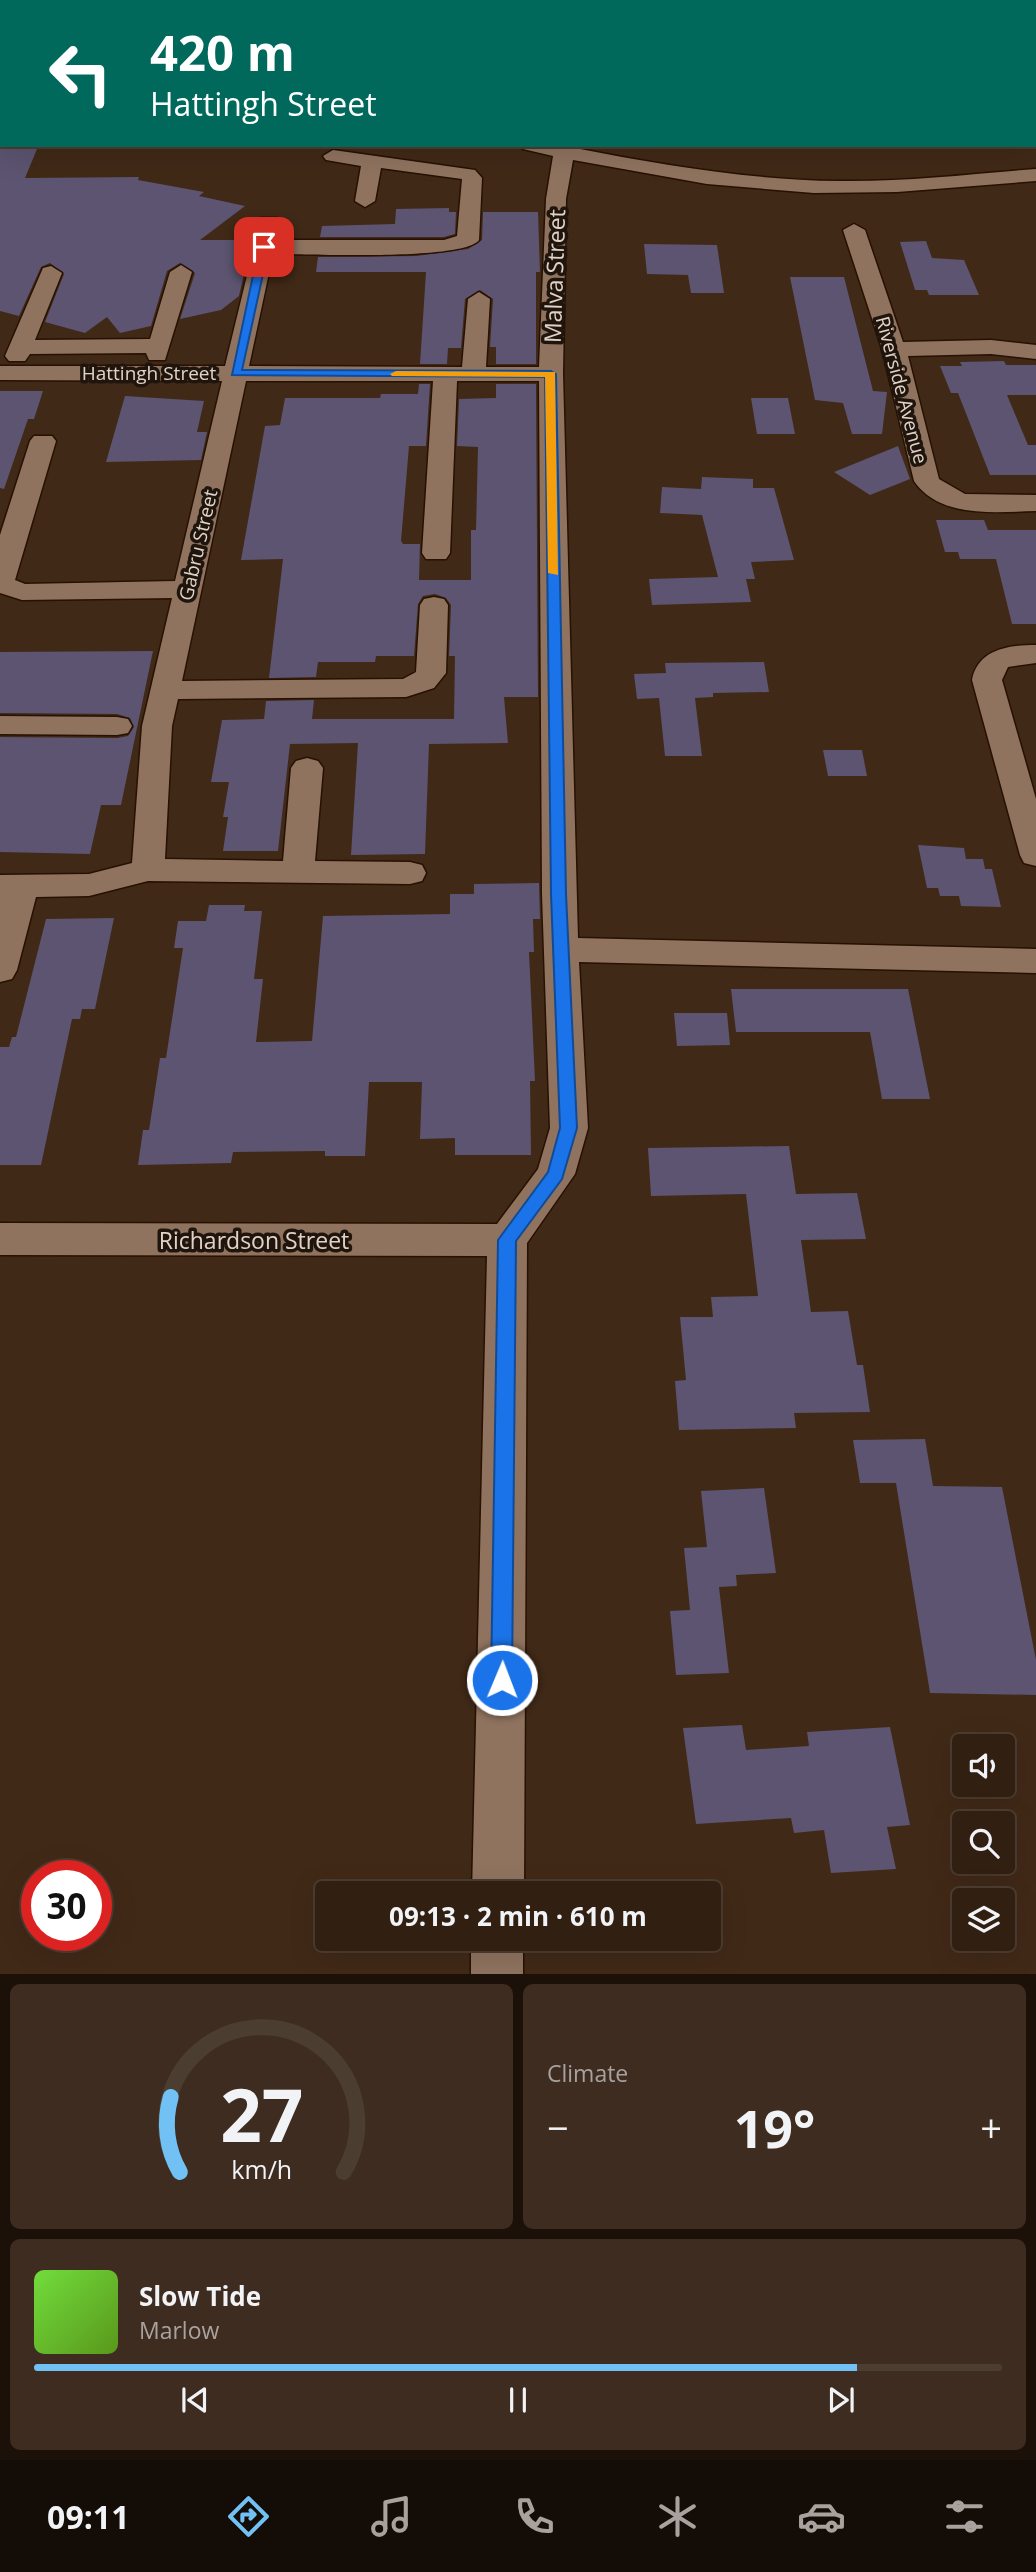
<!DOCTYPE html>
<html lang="en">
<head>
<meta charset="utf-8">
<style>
  :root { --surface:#311f11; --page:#3d2c1f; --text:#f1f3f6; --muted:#a8a29f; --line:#4c3d31; --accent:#71c1f5 }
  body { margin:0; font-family:"Open Sans",sans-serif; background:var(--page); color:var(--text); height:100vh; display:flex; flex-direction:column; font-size:26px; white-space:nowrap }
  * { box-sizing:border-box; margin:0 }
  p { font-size:23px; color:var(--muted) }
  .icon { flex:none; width:38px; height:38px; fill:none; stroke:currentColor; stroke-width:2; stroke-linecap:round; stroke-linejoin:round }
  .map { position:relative; height:1974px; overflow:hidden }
  .details { display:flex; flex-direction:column; gap:10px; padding:10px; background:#1b1109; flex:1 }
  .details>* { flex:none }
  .hud { position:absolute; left:0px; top:0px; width:1036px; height:147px; box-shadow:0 7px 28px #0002,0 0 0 2px var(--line); background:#00695c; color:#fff; overflow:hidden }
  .controls { position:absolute; left:952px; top:1734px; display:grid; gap:14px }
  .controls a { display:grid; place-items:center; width:63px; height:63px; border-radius:7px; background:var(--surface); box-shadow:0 7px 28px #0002,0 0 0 2px var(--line); font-size:35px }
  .speed { position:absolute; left:21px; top:1860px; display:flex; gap:14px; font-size:35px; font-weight:700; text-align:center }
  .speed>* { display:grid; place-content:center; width:91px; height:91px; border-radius:50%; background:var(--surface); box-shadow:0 7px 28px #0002,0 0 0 2px var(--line); line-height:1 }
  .speed .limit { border:10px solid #d22; background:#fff; color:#111 }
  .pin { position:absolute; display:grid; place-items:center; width:60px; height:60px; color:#fff; margin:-30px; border-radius:14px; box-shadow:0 4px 10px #0006 }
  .me { position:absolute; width:77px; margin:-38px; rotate:1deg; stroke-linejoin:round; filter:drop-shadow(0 0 5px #0008) }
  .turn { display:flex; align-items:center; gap:24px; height:147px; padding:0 35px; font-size:32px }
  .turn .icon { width:91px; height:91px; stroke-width:2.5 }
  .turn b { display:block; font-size:49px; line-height:60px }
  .big { font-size:52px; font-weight:700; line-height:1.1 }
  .details .card { flex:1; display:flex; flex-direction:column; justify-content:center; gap:10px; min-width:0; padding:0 24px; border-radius:10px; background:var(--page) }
  .details .dial { align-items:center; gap:0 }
  .dial svg { height:182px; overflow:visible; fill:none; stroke:var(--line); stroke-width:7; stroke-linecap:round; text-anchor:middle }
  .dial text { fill:var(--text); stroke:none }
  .song { display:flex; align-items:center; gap:21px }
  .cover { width:84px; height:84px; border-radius:10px; background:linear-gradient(135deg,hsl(100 70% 55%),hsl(90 70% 35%)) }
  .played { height:7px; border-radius:4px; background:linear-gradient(90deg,var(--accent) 85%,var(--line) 85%) }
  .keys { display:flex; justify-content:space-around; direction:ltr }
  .heat { display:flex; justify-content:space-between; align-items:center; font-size:38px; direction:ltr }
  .details .tiles { flex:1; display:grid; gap:10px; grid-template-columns:1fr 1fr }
  .card:last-child { grid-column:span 2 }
  .trip { position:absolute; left:315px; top:1881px; width:406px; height:70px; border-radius:7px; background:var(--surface); box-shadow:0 7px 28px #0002,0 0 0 2px var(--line); font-weight:700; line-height:70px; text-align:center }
  .tab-bar { display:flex; height:112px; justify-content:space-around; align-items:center; background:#140c07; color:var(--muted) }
  .tab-bar .icon { width:49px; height:49px }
  .tab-bar .on { color:var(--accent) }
  .tab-bar b { font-size:32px; color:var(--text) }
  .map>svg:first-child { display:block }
  .building { fill:#5c5470 }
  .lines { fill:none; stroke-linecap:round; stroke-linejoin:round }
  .minor-casing { stroke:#271102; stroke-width:3 }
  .minor { fill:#8f735f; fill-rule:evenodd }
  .route { fill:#1a73e8; stroke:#114b97; stroke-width:2 }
  .slow { fill:#f59e0b }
  .labels { text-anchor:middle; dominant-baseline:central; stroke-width:7; stroke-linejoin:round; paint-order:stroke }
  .far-street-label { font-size:19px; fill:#e1d2c7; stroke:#1f150d }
  .street-label { font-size:23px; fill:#e1d2c7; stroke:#1f150d }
</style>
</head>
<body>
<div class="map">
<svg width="1036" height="1974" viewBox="0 0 1036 1974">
  <rect width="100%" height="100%" fill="#412917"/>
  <g class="building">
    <polygon points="0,149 37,149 25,178 139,177 138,180 204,192 199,196 245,206 200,240 242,240 241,245 250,247 239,296 221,310 180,319 195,273 180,263 167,271 151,326 120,333 107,317 85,333 45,322 64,274 50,263 41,267 19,316 0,311"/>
    <polygon points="449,208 449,212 456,212 455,234 444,237 320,237 322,226 395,224 396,209"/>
    <polygon points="483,212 538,212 540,272 536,272 536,364 496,364 496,347 490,347 493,299 480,290 465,299 461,348 448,348 447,364 420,364 426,272 316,272 318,257 416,256 468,249 482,240"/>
    <polygon points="926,241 932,258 964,260 979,295 929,295 927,290 915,290 900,242"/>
    <polygon points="644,244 717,245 724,293 691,293 688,275 647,274"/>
    <polygon points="790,277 844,277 873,391 887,392 882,434 852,434 843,403 815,400"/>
    <polygon points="1004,361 1006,365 1036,365 1036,395 1007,395 1028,445 1036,445 1036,475 990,475 958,393 951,393 940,366 962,366 960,362"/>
    <polygon points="419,384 430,384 426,446 409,446 401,541 403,544 420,544 419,580 471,580 471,530 476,530 478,447 457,446 459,399 496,398 496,384 536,384 538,697 504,697 508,743 429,744 425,854 351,855 358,743 290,744 278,851 223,851 228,817 223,817 229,782 211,782 222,720 264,719 266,701 314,700 312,719 454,719 455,656 449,656 451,605 446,598 435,594 423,596 418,604 414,656 376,656 375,662 318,662 316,677 269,678 283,559 241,560 265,426 280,425 285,398 380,398 381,394 418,394"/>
    <polygon points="0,391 43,391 34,419 28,419 4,489 0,488"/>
    <polygon points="125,396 204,401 197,432 207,432 201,460 106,462"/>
    <polygon points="751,398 788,398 795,434 757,434"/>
    <polygon points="898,446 910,479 870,495 834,472"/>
    <polygon points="702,477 753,479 753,488 774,488 794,560 751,562 755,579 746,579 751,602 652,605 649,579 718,577 702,515 660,513 662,487 701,489"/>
    <polygon points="936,520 984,520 988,530 1036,530 1036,624 1012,624 996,559 960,559 958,552 945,552"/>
    <polygon points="153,651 121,805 101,805 90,854 0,852 0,737 117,738 128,736 134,727 130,718 117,714 0,713 0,652"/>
    <polygon points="764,662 769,692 713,693 713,697 695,698 702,756 665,756 659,698 637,699 634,674 666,673 665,663"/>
    <polygon points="823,750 862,750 867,776 828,776"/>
    <polygon points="918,845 964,848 966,859 983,859 985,869 992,869 1001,907 961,906 959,896 940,896 938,888 927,888"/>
    <polygon points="539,883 540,919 533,919 534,952 529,952 535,1081 530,1081 531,1155 455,1155 455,1138 420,1139 422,1082 369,1082 365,1156 325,1156 325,1151 233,1152 231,1163 138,1165 143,1130 149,1130 160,1058 166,1058 183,948 174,948 178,921 206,921 209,905 245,905 244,911 262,911 254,979 263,979 256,1042 312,1041 323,916 450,914 450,894 474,894 474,884"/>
    <polygon points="114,918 95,1009 82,1009 80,1019 72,1019 41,1165 0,1165 0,1047 9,1047 12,1037 16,1037 46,919"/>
    <polygon points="731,989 908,989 930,1099 882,1099 870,1032 736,1032"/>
    <polygon points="674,1013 727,1013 730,1045 677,1046"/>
    <polygon points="789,1146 796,1194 857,1193 866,1239 801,1240 811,1312 848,1311 857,1365 863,1365 870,1412 794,1413 796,1428 679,1430 675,1381 686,1380 680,1317 713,1317 711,1297 758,1296 746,1194 651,1196 648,1148"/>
    <polygon points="925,1439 933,1486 1002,1487 1036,1660 1036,1695 930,1693 896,1483 860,1483 853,1440"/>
    <polygon points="764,1488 776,1573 736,1575 737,1586 719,1587 729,1673 676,1675 670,1611 690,1610 684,1548 707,1547 701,1491"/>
    <polygon points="742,1725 746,1750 809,1746 807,1732 890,1727 910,1825 887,1827 896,1869 831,1873 824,1830 794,1833 791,1818 696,1824 683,1728"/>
  </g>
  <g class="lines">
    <g class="minor-casing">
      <g id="minor">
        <polygon points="482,0 501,0 503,2 484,2"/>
        <rect x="0" y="78" width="2" height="12"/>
        <path d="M520 145H575V148C662 165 750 180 839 181 905 182 971 174 1036 169V181L897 192 814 193 707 184 573 160 566 199 563 374 578 938 1036 949V973L579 962 588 1128 575 1174 527 1243 524 1894H472L487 1256 0 1255V1223L497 1224 538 1169 550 1128 542 894 539 381H457L450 553 446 559H426L422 553 433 381H246L182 681 403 679 416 672 420 605 424 599 434 597 444 599 448 605 446 673 434 688 406 697 178 699 172 726 165 859 283 861 291 768 296 761 307 758 318 761 323 768 315 861 410 862 422 865 426 873 422 881 410 884 148 881 89 896 36 897 17 970 12 979 0 982V875L89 874 132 863 142 726 172 598 22 600 0 593V535L30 441 34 436H52L56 441 15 580 25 584 175 581 222 381 0 380V366H225L261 218H277L280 223 276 240H444L457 236 462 179 381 168 375 201 365 207 355 201 361 166 326 160 323 156 333 150 475 170 482 178 479 240C464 261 306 254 273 254L249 366 462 367 468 299 479 292 490 299 486 367H539L546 199 553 156 523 149Z"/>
        <path d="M854 224 865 230 903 342 991 340 1036 345V359L991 354 908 356 939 479 965 494 1036 495V511C996 512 940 519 914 481L882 349 843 230Z"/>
        <polygon points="181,265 192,272 165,360 149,360 146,353 30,354 25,361 9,361 5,356 43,268 51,266 62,273 35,340 150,339 170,272"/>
        <path d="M1036 645V663L1008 667 1002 680 1036 799V866L1024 863 1020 855 972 680C978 649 1009 645 1036 645Z"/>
        <polygon points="0,716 117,717 128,719 132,726 128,733 117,735 0,734"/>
        <rect x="471" y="1939" width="52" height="35"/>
      </g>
    </g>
    <use href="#minor" class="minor"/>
  </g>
  <polygon class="route" points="264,244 269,247 242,370 551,371 556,374 566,894 577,1128 562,1179 516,1241 512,1680 509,1688 502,1691 494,1688 491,1680 498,1240 548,1172 560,1128 551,894 545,377 232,375 259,247"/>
  <polygon class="slow" points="396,371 555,372 558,575 548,573 545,377 392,376 390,374"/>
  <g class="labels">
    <g class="far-street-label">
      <text x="149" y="373">Hattingh Street</text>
      <text transform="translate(902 390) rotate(75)">Riverside Avenue</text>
      <text transform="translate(198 545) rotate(-77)">Gabru Street</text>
    </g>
    <g class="street-label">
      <text transform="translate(554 276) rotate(-88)">Malva Street</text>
      <text x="254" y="1240">Richardson Street</text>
    </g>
  </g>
</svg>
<div class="controls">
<a><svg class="icon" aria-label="sound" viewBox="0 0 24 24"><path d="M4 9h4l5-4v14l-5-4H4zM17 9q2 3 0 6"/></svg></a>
<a><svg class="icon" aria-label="search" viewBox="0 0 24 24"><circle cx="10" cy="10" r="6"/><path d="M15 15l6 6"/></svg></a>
<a><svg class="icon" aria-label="layers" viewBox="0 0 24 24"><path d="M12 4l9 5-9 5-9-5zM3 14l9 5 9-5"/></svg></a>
</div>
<div class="speed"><div class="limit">30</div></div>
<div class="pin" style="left:264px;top:247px;background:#d93025"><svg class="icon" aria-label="arrive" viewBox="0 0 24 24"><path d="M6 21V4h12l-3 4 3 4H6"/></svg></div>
<svg class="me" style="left:502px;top:1680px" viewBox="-20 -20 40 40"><circle r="17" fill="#1a73e8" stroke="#fff" stroke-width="3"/><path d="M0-11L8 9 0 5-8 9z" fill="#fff"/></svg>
<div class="trip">09:13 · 2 min · 610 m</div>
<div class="hud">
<div class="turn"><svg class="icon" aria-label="left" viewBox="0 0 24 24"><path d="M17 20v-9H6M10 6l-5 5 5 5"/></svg><div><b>420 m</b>Hattingh Street</div></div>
</div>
</div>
<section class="details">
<div class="tiles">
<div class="card dial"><svg viewBox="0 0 100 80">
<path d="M14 69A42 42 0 1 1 86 69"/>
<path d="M14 69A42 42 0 0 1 10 36" stroke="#71c1f5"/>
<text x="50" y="56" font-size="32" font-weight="700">27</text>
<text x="50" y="72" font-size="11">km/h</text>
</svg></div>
<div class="card"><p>Climate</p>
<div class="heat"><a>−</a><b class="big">19°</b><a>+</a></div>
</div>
<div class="card">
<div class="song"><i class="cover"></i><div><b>Slow Tide</b><p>Marlow</p></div></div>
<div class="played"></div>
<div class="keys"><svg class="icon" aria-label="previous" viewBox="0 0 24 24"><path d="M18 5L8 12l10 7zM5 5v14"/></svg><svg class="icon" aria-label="pause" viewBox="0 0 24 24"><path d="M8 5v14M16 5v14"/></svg><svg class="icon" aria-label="next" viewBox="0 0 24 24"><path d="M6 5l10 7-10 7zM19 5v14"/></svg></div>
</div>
</div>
</section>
<nav class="tab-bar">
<b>09:11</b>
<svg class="icon on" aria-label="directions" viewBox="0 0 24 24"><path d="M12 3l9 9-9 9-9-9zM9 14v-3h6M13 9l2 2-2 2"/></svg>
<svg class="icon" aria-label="music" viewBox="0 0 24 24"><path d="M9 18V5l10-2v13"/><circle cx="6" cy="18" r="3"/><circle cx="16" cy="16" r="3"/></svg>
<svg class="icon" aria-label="phone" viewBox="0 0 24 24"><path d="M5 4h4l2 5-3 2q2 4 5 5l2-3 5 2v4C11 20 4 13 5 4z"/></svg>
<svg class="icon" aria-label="climate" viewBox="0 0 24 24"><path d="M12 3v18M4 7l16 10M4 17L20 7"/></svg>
<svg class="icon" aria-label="car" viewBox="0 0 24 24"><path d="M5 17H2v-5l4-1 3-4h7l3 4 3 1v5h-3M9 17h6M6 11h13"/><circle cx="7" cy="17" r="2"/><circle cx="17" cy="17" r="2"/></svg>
<svg class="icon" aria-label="filters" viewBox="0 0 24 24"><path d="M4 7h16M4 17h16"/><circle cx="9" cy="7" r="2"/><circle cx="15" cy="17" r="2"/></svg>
</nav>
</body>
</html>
